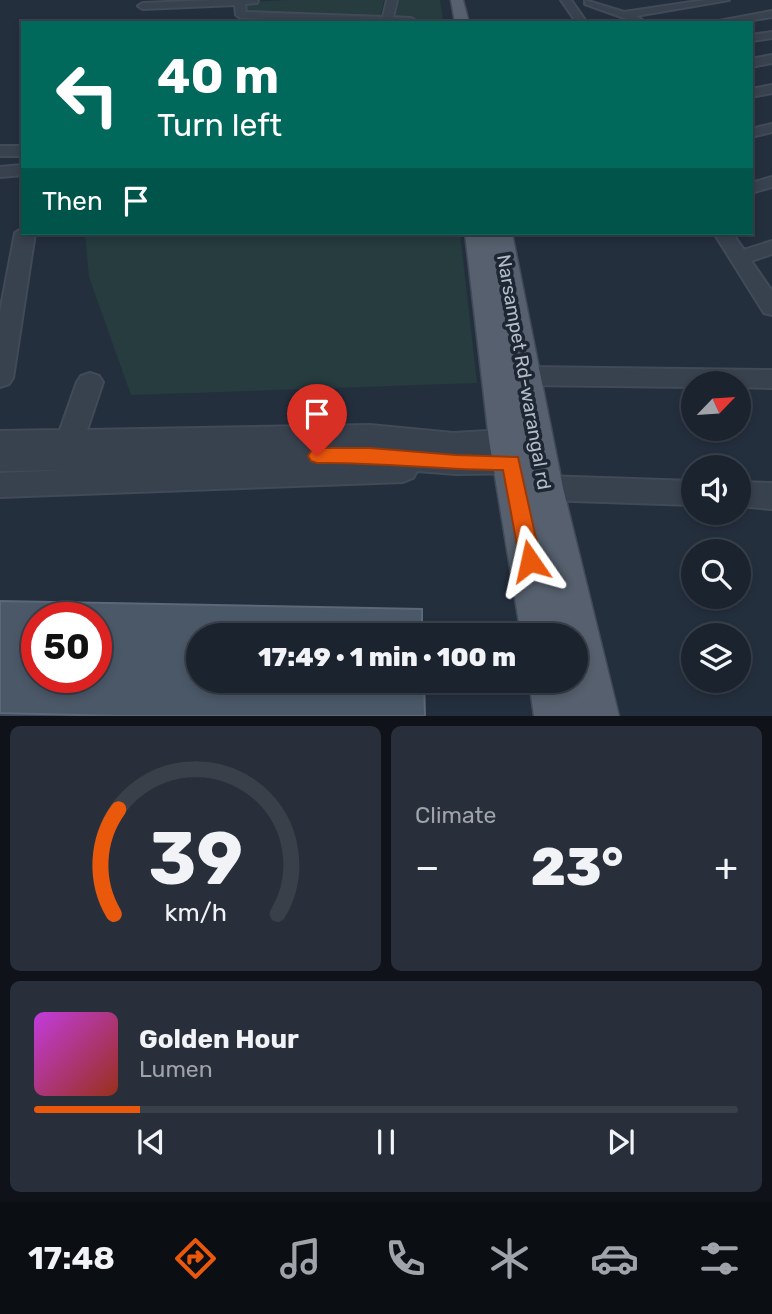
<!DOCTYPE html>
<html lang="en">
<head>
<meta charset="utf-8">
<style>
  :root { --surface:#1b232e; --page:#282f3a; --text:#f1f3f6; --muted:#a0a4aa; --line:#39404a; --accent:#ea580c }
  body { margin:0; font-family:Rubik,sans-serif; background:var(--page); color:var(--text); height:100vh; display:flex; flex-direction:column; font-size:26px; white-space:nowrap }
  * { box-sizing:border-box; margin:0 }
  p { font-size:23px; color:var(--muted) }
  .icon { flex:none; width:38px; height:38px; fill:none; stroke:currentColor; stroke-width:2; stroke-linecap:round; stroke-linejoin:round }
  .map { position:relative; height:716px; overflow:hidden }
  .panel { display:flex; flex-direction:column; gap:10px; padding:10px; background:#0f1319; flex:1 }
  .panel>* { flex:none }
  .guide { position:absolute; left:21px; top:21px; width:732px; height:214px; border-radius:0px; box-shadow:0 4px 10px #0003,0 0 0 2px var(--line); background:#00695c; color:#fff; overflow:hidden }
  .needle { width:46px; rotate:65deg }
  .controls { position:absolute; left:681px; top:371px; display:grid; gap:14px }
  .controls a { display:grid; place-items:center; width:70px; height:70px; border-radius:50%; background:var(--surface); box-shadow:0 4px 10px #0003,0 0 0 2px var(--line); font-size:35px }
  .speed { position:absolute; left:21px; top:602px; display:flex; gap:14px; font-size:35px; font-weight:700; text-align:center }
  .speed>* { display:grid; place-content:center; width:91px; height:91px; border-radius:50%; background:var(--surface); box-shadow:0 4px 10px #0003,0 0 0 2px var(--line); line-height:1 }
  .speed .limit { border:10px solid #d22; background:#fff; color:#111 }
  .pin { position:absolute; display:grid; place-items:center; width:60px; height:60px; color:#fff; margin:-72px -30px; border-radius:50% 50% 50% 0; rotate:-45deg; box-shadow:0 0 7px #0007 }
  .pin .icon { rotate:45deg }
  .me { position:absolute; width:77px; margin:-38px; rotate:349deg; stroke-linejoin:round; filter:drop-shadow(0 0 5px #0008) }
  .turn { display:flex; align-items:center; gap:24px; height:147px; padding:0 21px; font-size:32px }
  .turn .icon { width:91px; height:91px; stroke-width:2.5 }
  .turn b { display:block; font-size:49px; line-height:60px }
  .then { display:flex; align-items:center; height:66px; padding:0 21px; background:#0003; gap:14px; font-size:26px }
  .big { font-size:52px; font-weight:800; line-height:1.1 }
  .panel .card { flex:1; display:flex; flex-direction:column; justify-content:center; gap:10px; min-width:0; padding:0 24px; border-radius:10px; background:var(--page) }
  .panel .dial { align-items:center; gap:0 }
  .dial svg { height:182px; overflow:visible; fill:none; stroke:var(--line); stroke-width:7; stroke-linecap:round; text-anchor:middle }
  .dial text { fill:var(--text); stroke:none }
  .song { display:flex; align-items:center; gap:21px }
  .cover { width:84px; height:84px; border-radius:10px; background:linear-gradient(135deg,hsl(290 70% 55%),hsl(10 70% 35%)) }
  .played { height:7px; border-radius:4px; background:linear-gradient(90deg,var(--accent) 15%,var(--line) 15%) }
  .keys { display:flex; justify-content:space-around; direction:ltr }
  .heat { display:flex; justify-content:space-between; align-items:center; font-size:38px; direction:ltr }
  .panel .tiles { flex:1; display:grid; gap:10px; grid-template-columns:1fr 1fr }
  .card:last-child { grid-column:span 2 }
  .trip { position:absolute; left:186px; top:623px; width:402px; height:70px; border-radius:35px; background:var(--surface); box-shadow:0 4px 10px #0003,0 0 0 2px var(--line); font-weight:800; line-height:70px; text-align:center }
  .menu { display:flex; height:112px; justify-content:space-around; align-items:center; background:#0b0e12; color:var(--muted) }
  .menu .icon { width:49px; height:49px }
  .menu .active { color:var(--accent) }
  .menu b { font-size:32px; color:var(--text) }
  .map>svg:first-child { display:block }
  .green { fill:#263c3f }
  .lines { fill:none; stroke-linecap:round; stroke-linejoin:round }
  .minor-casing { stroke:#414a57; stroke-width:4 }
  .major-casing { stroke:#414a57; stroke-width:3 }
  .minor { fill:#38414e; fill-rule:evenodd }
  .major { fill:#56606e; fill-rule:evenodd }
  .wall { fill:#3f4b5c }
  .building { fill:#4b5868; stroke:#5c6777; stroke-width:2; fill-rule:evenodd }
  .route { fill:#ea580c; stroke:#983908; stroke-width:2 }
  .labels { text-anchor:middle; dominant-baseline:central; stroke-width:7; stroke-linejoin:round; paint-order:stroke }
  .street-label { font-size:19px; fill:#b4bcc9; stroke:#1d2633 }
</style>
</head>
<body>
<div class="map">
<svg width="772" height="716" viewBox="0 0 772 716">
  <rect width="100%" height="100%" fill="#242f3e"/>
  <g class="green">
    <polygon points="289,0 384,0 380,18 247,14 246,2"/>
    <polygon points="395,0 440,0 443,20 392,18"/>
    <polygon points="85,233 460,233 477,383 131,395 89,277"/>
  </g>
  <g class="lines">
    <g class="minor-casing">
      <g id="minor">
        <polygon points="212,0 258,0 257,3 245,4 246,12 383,17 387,0 397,0 393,17 411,18 416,21 377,23 241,18 236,15 235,5 143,9 138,6 143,3"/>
        <polygon points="561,0 571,0 587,23 577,23"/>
        <polygon points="585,0 624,12 705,0 729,0 636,16 642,20 638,23 585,4"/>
        <polygon points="772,11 772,17 735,23 708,23"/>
        <polygon points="772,32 772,38 751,41 751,35"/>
        <polygon points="772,55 772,63 751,67 751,59"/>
        <polygon points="772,85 772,93 751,97 751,89"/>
        <polygon points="772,124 772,132 751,137 751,129"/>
        <rect x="0" y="146" width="23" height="10"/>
        <polygon points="23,165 23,175 0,177 0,167"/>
        <polygon points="772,177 772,187 751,193 751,183"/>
        <polygon points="23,228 23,233 35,233 13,378 9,384 0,387 0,312 15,233"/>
        <polygon points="714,233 732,233 744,250 772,241 772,254 751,261 772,291 772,315 764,313"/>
        <polygon points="527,367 772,370 772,388 738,387 738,383 693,383 693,387 527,385 518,382 514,376 518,370"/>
        <polygon points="90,373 99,376 103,382 87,430 370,425 453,433 523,429 533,432 537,440 533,448 523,451 535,454 539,462 535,470 525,473 456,474 417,471 413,478 403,482 0,497 0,473 69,470 0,471 0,431 60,430 77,382 81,376"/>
        <polygon points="544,476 693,481 693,505 544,500 533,497 529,488 533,479"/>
        <polygon points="738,482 772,483 772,509 738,506"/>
      </g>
    </g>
    <g class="major-casing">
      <g id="major">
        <polygon points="451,0 463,0 469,23 455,23"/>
        <polygon points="465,233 512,233 563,488 619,716 534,716 529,681 576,681 576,635 521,635 489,440"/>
      </g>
    </g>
    <use href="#minor" class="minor"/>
    <use href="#major" class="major"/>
  </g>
  <polygon class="wall" points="0,601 425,716 0,716"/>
  <path class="building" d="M0 601 422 609V635H198V681H424L425 716H118L0 713ZM37 618H96V677H37Z"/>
  <path class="route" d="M317 448H370L456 455 518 457 541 561 538 568 530 571 523 568 520 561 503 470C441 470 380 462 317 463L311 461 308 456 311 451Z"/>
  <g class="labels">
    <g class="street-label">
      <text transform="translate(524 372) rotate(80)">Narsampet Rd-warangal rd</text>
    </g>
  </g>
</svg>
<div class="controls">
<a><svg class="needle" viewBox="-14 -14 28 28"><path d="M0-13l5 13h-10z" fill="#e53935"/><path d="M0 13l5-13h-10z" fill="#a0a4aa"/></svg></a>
<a><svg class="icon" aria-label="sound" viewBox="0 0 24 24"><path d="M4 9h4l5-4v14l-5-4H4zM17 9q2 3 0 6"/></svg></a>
<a><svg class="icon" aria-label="search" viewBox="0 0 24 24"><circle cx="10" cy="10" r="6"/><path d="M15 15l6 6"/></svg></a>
<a><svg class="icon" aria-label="layers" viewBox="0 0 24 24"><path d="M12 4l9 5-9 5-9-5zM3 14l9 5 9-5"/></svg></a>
</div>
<div class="speed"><div class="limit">50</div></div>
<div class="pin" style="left:317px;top:456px;background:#d93025"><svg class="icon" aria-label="arrive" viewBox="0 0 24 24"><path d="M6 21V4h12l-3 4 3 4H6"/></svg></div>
<svg class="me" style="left:530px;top:561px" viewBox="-20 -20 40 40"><path d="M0-17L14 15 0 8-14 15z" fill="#ea580c" stroke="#fff" stroke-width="4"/></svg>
<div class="trip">17:49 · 1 min · 100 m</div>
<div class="guide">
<div class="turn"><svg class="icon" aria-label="left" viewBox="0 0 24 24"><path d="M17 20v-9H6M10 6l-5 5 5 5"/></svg><div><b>40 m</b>Turn left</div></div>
<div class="then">Then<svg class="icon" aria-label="arrive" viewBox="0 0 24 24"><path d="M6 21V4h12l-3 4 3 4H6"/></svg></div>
</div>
</div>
<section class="panel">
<div class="tiles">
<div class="card dial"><svg viewBox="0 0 100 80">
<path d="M14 69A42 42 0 1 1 86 69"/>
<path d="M14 69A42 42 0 0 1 16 23" stroke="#ea580c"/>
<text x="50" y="56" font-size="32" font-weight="700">39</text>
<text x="50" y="72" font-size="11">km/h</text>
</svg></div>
<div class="card"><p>Climate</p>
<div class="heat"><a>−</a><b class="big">23°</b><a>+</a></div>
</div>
<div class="card">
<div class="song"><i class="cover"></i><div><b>Golden Hour</b><p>Lumen</p></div></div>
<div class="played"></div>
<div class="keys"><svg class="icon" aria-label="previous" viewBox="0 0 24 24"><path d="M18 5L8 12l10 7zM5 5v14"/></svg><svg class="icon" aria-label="pause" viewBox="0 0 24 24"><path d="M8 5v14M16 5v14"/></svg><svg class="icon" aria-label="next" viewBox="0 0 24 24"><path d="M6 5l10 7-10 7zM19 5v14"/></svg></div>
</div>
</div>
</section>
<nav class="menu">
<b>17:48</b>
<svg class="icon active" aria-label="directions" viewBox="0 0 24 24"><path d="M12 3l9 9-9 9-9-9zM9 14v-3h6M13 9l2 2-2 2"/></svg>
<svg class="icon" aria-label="music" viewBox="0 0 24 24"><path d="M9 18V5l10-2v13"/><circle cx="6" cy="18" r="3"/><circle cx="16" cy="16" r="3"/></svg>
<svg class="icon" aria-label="phone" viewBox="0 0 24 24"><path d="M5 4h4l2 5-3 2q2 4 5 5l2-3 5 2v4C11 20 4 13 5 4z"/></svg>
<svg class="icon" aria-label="climate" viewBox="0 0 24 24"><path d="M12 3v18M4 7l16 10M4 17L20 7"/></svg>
<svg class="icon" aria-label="car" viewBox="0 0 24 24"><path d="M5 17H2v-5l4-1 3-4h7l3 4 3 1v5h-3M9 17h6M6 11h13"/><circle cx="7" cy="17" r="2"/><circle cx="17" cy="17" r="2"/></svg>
<svg class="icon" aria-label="filters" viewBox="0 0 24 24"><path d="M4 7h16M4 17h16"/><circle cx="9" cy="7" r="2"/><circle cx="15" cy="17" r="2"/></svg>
</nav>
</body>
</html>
